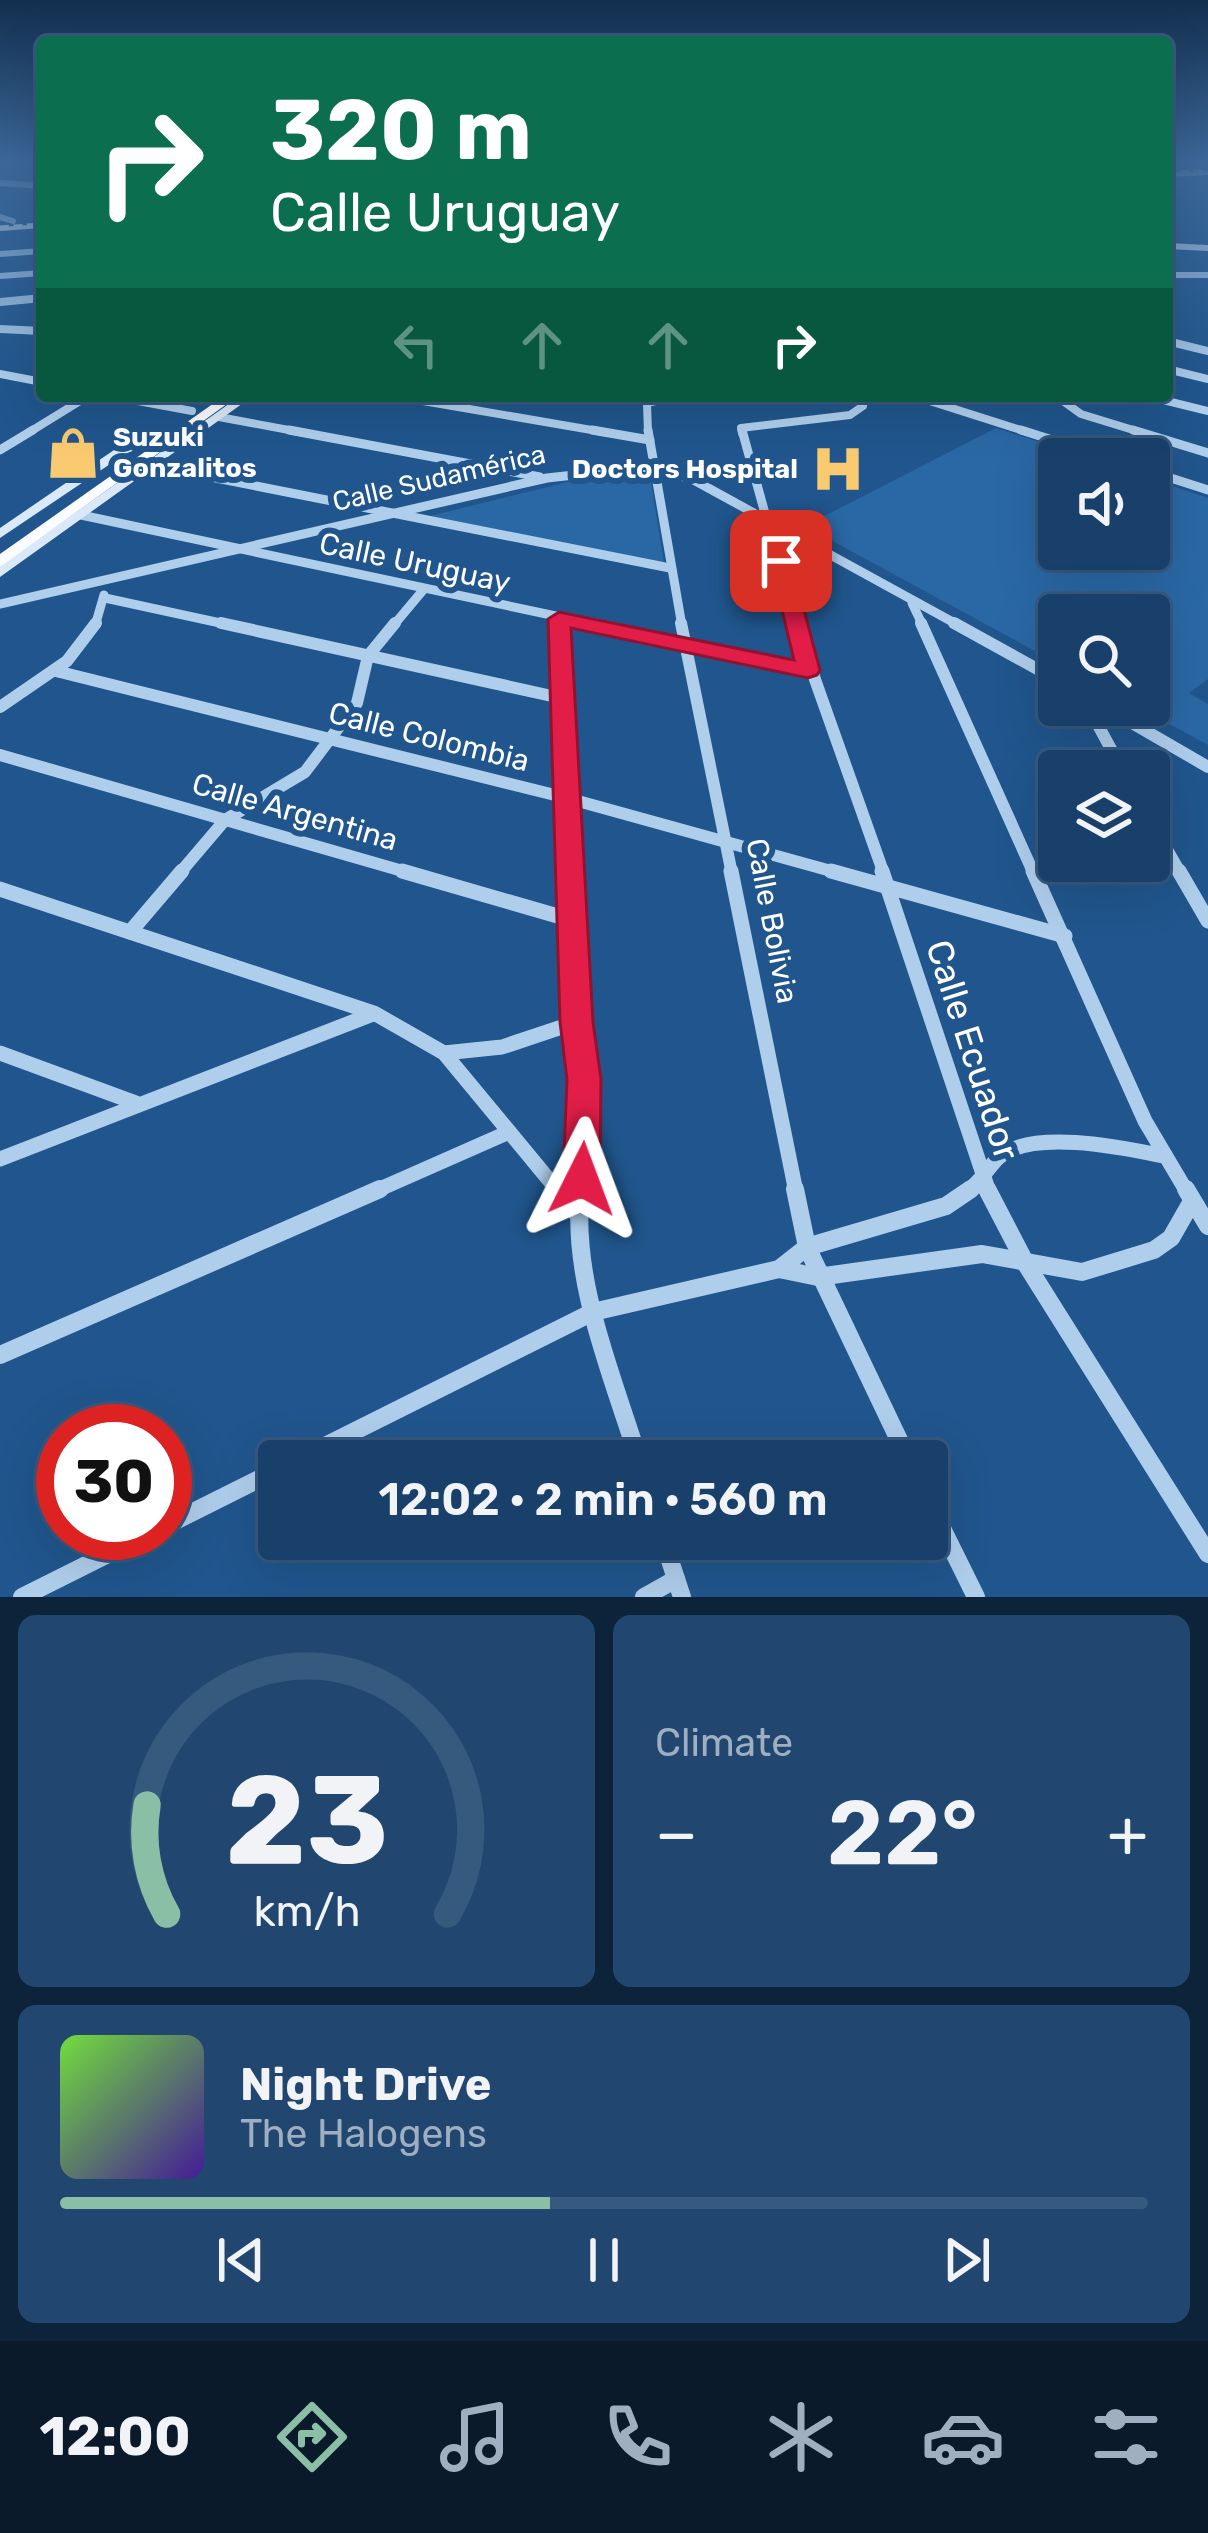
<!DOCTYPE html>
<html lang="en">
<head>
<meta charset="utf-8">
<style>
  :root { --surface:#18406a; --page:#214770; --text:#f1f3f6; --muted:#9fafc1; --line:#36597e; --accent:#8abfa5 }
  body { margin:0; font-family:Rubik,sans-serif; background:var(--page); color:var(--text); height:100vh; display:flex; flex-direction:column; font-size:45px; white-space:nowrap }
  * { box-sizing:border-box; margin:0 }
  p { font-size:39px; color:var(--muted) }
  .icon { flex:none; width:66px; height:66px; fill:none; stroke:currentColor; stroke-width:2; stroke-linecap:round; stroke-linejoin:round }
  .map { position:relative; height:1597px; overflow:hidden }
  .details { display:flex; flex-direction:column; gap:18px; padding:18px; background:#0d233a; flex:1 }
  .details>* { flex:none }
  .hud { position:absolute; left:36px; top:36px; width:1137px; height:366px; border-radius:12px; box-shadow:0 12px 48px #0002,0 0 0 3px var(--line); background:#0b6e4f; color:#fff; overflow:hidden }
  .tools { position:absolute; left:1038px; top:438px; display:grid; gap:24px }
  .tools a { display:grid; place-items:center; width:132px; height:132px; border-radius:12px; background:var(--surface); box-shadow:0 12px 48px #0002,0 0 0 3px var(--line); font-size:60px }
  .speed { position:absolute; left:36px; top:1404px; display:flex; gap:24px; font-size:60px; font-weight:700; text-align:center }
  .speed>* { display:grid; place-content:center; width:156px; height:156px; border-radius:50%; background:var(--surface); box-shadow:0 12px 48px #0002,0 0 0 3px var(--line); line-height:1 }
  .speed .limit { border:18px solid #d22; background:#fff; color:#111 }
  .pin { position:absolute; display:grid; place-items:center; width:102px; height:102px; color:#fff; margin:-51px; border-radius:24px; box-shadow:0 6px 18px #0006 }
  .me { position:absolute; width:132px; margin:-66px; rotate:3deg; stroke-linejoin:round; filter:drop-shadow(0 0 9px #0008) }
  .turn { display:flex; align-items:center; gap:42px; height:252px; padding:0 36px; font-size:54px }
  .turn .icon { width:156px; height:156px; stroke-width:2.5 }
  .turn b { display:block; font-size:84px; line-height:102px }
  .lanes { display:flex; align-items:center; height:114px; padding:0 36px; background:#0003; justify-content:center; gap:60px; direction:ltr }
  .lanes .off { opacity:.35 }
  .big { font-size:90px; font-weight:600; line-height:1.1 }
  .details .widget { flex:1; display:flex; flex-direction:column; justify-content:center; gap:18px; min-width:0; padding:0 42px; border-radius:18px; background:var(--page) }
  .details .dial { align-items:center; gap:0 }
  .dial svg { height:312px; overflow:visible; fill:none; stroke:var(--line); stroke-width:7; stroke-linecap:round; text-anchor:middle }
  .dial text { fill:var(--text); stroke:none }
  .song { display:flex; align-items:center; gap:36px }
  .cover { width:144px; height:144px; border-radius:18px; background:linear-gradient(135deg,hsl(100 70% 55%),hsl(260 70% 35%)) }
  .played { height:12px; border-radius:6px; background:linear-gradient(90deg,var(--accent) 45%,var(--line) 45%) }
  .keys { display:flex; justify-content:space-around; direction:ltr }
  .heat { display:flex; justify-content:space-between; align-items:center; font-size:66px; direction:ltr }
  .details .tiles { flex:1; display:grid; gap:18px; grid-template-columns:1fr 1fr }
  .widget:last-child { grid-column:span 2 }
  .trip { position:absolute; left:258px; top:1440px; width:690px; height:120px; border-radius:12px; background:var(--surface); box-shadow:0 12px 48px #0002,0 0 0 3px var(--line); font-weight:600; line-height:120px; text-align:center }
  .tab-bar { display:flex; height:192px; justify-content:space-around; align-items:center; background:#0a1a2a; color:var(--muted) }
  .tab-bar .icon { width:84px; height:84px }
  .tab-bar .active { color:var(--accent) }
  .tab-bar b { font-size:54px; color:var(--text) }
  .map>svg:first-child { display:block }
  .green { fill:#2a68a5 }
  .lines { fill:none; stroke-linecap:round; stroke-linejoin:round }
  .minor-far5 { stroke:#afceec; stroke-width:6 }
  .minor-far4 { stroke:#afceec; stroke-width:8 }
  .minor-far3 { stroke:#afceec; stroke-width:9 }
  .minor-far2 { stroke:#afceec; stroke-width:12 }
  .minor-far1 { stroke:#afceec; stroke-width:15 }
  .minor { stroke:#afceec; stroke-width:18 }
  .tertiary { fill:#afceec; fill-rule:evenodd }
  .secondary { fill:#dae9f9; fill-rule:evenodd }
  .primary { fill:#f4f9ff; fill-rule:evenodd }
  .trunk { fill:#fafcff; fill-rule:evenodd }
  .rail { stroke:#fff; stroke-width:3; stroke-dasharray:9 4.5; stroke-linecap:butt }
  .wall { fill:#295e92 }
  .route { fill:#e11d48; stroke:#92132f; stroke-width:3 }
  .labels { text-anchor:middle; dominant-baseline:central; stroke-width:12; stroke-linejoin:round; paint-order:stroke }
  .far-poi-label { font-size:27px; font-weight:bold; fill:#fff; stroke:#20568d; text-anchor:start }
  .far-street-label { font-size:27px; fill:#fff; stroke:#20568d }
  .street-label { font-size:30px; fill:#fff; stroke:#20568d }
  .near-street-label { font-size:36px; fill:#fff; stroke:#20568d }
</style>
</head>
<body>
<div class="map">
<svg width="1208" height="1597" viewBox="0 0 1208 1597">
  <rect width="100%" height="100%" fill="#20568d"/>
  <g class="green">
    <polygon points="996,428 1091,459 1059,459 1059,549 1149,549 1149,478 1208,498 1208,679 1189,693 1208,704 1208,745 1135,705 1149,705 1149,615 1059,615 1059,664 805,526"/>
    <polygon points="643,474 650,477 664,563 430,516 580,479"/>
  </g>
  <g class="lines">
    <g class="minor-far5">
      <polyline points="0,183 42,186"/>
      <polyline points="0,217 13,221"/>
      <polyline points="0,254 42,251"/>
      <polyline points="1167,275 1208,275"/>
      <polyline points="0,276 42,273"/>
    </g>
    <g class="minor-far4">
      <polyline points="0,302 42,298"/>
      <polyline points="0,329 42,331"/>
      <polyline points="1167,341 1208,351"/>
      <polyline points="1167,369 1208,379"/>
      <polyline points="0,374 42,382"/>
      <polyline points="111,396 192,411"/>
      <polyline points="394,396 609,433"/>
      <polyline points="914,396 1030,433"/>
      <polyline points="1056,396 1081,414 1143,433"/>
      <polyline points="1147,396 1208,411"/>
      <polyline points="219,417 305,433"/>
      <polyline points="28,433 88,396"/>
      <polyline points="648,433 647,403 676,396"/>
      <polyline points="742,433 741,428 850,415 863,406 864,396"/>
    </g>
    <g class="minor-far3">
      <polyline points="289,430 540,477"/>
      <polyline points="592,430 650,440"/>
      <polyline points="648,430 682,626"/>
      <polyline points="742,430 796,626"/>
      <polyline points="1021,430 1112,459"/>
      <polyline points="1133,430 1208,453"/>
      <polyline points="0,450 33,430"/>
      <polyline points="150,465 670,568"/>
      <polyline points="1149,471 1208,490"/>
      <polyline points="81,515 603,626"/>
      <polyline points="105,598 234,626"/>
      <polyline points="912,603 923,626"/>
      <polyline points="0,604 547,478 637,468 690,478 960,626"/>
      <polyline points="559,619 559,626"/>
      <polyline points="95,626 104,595"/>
      <polyline points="393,626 424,589"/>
    </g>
    <g class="minor-far2">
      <polyline points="221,623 561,698"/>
      <polyline points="559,623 570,874"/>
      <polyline points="589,623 808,670"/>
      <polyline points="681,623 732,874"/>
      <polyline points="795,623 884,874"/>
      <polyline points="921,623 1034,874"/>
      <polyline points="954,623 1059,681"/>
      <polyline points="56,671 567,798 842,874"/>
      <polyline points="1087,705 1123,771"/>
      <polyline points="1101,705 1208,767"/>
      <polyline points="0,707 67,661 96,623"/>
      <polyline points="0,755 413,874"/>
      <polyline points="1149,818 1181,874"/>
      <polyline points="179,874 225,820 305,772 357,703 368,656 395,623"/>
    </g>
    <g class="minor-far1">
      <polyline points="402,871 575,921"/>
      <polyline points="570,871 586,1145 581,1192"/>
      <polyline points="731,871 796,1192"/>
      <polyline points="831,871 1065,936"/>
      <polyline points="882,871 989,1192"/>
      <polyline points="1033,871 1145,1121 1187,1192"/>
      <polyline points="1179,871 1208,921"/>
      <polyline points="0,889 374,1013 444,1053 559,1192"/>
      <polyline points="130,932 182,871"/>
      <polyline points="0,1053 136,1103"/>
      <polyline points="444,1053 502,1047 577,1022"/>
      <polyline points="0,1159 373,1014"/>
      <polyline points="373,1192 509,1132"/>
      <path d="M966 1192C981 1182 986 1170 998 1158 1031 1128 1124 1148 1163 1156"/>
    </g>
    <g class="minor">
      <polyline points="557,1189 578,1214"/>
      <path d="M581 1189C570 1279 613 1376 639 1461"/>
      <polyline points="795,1189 807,1247 909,1461"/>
      <polyline points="987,1189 1026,1264 1208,1554"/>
      <polyline points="1186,1189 1208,1226"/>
      <polyline points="779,1269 818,1277 982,1254 1082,1272 1154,1250 1171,1238 1191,1203 1196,1206"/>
      <polyline points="0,1355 380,1189"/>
      <polyline points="295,1461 593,1312 779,1269 807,1247 946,1206 971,1189"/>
      <polyline points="927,1498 976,1597"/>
      <polyline points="165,1526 279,1469"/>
      <polyline points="663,1539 682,1597"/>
      <polyline points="22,1597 150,1533"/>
      <polyline points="644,1597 676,1579"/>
    </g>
    <polygon class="tertiary" points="32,163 42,163 42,166 33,164"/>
    <g class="secondary">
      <polygon points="1167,243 1208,245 1208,251 1167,249"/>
      <polygon points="240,396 253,396 0,577 0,566"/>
      <polygon points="157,432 163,436 161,439 125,454 0,538 0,528 117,448"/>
    </g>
    <g class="primary">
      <polygon points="1208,171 1208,175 1167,177 1167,173"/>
      <polygon points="42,224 42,228 0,231 0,227"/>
    </g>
    <polygon class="trunk" points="224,396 238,396 0,567 0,554"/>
    <g class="rail">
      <polyline points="1167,172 1208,171"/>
      <polyline points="0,227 42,224"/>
    </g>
  </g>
  <polygon class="wall" points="593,396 635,396 631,402"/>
  <linearGradient id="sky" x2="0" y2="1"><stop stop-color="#122f4e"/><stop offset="0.42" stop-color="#3c689a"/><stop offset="1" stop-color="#3c689a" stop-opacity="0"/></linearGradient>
  <rect width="1208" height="386" fill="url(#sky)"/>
  <polygon class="route" points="781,554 791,561 820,670 817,675 808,678 571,628 593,1022 601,1079 600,1179 595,1192 582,1197 569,1192 563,1179 567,1079 560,1022 548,619 559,612 794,660 770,561"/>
  <defs>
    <g id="shop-bare" transform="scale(4.14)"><path d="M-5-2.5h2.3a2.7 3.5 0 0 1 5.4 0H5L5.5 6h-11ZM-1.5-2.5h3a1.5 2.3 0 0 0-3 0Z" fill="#f9ca70" stroke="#20568d" stroke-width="2.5" paint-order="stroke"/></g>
    <g id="hospital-bare" transform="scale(4.14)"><path d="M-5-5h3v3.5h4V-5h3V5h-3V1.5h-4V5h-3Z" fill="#f9ca70" stroke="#20568d" stroke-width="2.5" paint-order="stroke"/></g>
  </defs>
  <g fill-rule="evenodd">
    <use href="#shop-bare" x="73" y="453"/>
    <use href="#hospital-bare" x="838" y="469"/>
  </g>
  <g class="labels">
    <g class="far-poi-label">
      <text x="113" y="437">Suzuki<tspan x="113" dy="31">Gonzalitos</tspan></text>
      <text x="798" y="469" text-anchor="end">Doctors Hospital</text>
    </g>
    <g class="far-street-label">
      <text transform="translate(439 478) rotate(-13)">Calle Sudamérica</text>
    </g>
    <g class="street-label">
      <text transform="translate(415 563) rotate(12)">Calle Uruguay</text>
      <text transform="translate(429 737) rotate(14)">Calle Colombia</text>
      <text transform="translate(295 812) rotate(16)">Calle Argentina</text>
      <text transform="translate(772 921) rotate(79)">Calle Bolivia</text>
    </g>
    <g class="near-street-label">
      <text transform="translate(973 1050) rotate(72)">Calle Ecuador</text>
    </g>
  </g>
</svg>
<div class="tools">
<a><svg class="icon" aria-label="sound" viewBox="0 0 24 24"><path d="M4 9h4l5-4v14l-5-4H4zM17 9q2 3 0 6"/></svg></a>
<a><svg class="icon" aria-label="search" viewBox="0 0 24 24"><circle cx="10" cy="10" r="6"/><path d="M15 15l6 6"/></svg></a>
<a><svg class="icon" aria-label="layers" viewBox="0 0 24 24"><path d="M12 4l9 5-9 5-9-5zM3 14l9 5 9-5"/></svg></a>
</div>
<div class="speed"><div class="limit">30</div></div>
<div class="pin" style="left:781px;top:561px;background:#d93025"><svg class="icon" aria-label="arrive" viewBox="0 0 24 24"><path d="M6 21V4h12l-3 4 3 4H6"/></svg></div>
<svg class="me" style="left:582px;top:1179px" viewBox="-20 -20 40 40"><path d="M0-17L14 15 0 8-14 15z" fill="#e11d48" stroke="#fff" stroke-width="4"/></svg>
<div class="trip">12:02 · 2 min · 560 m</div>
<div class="hud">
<div class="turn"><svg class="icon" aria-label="right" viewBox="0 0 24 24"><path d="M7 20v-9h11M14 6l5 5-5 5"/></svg><div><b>320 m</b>Calle Uruguay</div></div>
<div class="lanes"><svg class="icon off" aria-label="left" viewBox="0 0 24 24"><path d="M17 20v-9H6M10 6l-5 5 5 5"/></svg><svg class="icon off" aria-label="ahead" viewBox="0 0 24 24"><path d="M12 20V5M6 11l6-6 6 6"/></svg><svg class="icon off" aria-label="ahead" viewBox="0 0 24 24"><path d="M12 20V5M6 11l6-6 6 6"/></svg><svg class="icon" aria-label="right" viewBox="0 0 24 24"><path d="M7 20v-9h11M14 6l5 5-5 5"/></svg></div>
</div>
</div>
<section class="details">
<div class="tiles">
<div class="widget dial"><svg viewBox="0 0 100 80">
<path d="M14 69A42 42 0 1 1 86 69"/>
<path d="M14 69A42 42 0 0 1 9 41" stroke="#8abfa5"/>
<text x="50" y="56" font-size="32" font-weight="700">23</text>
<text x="50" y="72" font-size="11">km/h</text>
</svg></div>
<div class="widget"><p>Climate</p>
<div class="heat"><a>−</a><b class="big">22°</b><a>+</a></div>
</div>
<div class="widget">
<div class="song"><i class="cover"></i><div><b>Night Drive</b><p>The Halogens</p></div></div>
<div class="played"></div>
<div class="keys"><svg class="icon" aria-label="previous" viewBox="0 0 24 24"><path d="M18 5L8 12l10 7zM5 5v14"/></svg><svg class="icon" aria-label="pause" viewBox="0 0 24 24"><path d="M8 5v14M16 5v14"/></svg><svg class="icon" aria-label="next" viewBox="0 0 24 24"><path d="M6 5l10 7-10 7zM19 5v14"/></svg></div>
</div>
</div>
</section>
<nav class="tab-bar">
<b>12:00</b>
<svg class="icon active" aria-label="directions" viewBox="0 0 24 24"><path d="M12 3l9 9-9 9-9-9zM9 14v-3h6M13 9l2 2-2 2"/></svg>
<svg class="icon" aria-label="music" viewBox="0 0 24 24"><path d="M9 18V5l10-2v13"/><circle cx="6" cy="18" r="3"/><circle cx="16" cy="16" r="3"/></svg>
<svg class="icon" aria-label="phone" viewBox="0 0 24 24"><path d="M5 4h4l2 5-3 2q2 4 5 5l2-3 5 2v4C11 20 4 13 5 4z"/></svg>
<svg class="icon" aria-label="climate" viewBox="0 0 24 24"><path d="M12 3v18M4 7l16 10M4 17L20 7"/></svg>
<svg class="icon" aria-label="car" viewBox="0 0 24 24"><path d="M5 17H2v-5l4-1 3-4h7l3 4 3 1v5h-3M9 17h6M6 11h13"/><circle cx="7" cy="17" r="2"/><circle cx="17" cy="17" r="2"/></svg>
<svg class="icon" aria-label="filters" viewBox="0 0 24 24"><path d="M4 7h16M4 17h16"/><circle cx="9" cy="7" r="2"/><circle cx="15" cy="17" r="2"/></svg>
</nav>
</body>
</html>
